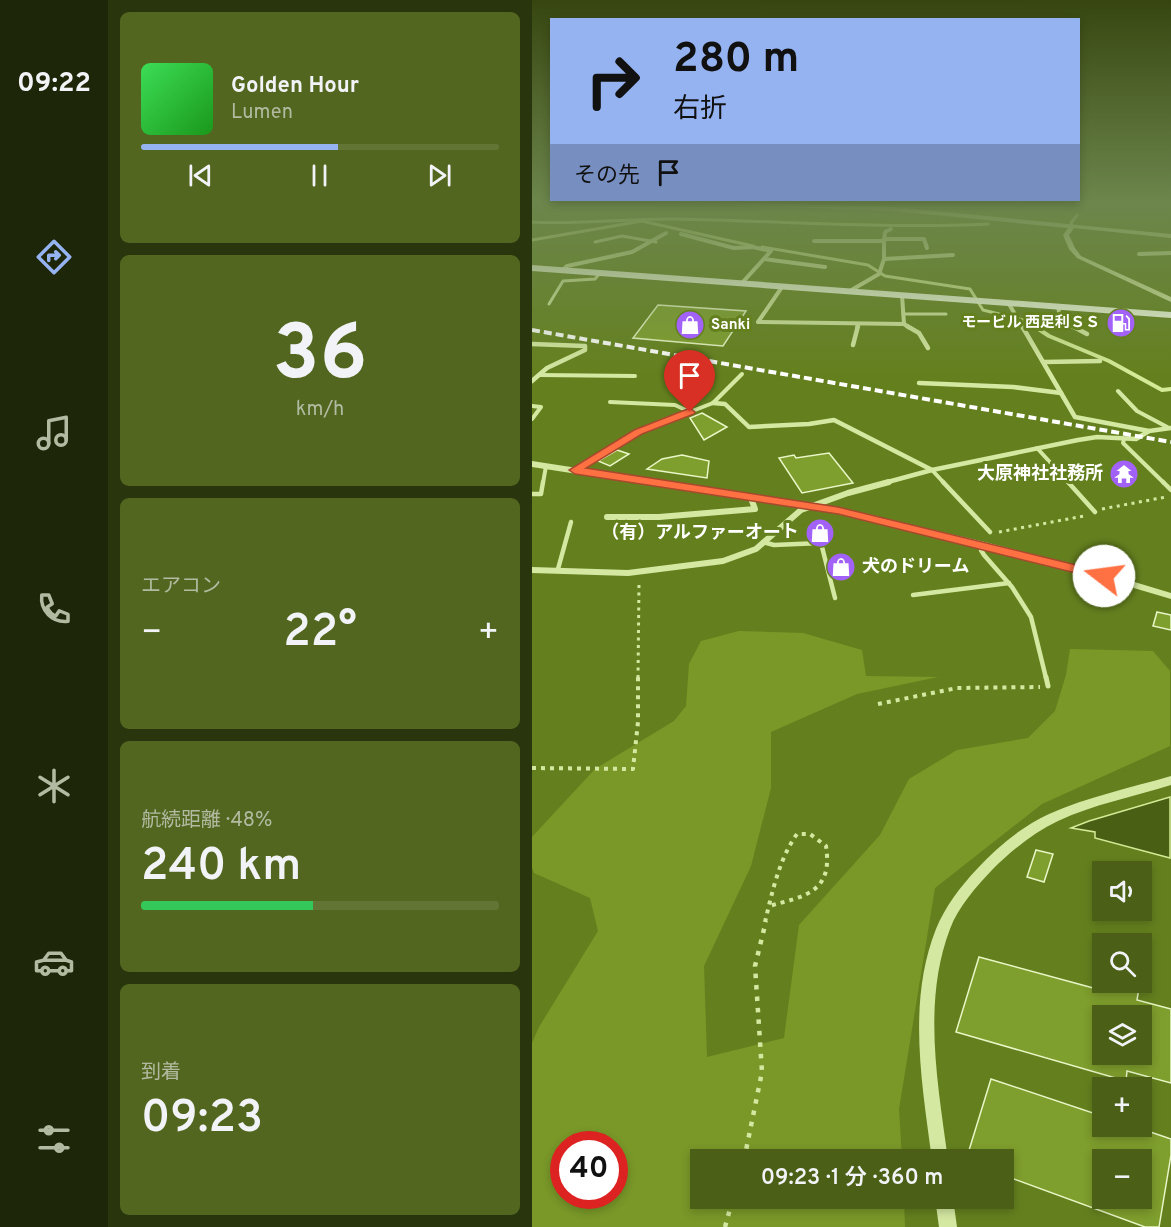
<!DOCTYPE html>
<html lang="ja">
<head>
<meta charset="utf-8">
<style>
  :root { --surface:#4b6016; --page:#52661f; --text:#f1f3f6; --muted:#b2bba1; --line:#627535; --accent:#95b2f1 }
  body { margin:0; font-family:Overpass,"Noto Sans JP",sans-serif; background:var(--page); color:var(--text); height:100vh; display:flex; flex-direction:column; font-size:22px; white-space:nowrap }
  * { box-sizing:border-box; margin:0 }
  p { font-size:20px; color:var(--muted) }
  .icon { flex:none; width:33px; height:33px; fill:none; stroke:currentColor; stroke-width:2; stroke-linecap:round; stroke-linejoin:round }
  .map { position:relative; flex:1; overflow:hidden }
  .panel { display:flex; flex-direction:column; gap:12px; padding:12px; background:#29350c; width:424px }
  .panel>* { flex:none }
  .banner { position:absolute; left:18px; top:18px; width:530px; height:183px; border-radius:0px; box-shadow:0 3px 9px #0003; background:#95b2f1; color:#111; overflow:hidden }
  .tools { position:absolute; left:560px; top:861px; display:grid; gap:12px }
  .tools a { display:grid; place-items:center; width:60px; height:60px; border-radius:0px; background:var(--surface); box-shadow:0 3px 9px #0003; font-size:30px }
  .speed { position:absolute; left:18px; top:1131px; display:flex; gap:12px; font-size:30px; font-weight:700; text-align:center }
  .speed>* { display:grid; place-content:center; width:78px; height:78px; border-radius:50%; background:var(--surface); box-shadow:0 3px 9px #0003; line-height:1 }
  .speed .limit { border:9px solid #d22; background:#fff; color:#111 }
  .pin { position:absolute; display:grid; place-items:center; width:51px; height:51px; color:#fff; margin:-62px -26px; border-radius:50% 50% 50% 0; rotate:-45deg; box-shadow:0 0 6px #0007 }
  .pin .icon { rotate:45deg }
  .me { position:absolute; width:66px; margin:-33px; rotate:285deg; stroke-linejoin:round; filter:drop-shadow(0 0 4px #0008) }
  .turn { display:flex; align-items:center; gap:21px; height:126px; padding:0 24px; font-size:27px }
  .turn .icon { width:78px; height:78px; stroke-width:2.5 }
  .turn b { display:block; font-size:42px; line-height:51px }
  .then { display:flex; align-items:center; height:57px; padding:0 24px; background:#0003; gap:12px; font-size:22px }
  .big { font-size:45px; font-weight:600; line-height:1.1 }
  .panel .card { flex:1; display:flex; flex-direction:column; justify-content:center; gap:9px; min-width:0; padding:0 21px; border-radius:9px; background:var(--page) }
  .panel .dial { align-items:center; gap:0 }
  .dial b { font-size:78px; line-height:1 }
  .song { display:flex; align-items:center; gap:18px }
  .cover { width:72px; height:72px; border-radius:9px; background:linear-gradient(135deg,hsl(130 70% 55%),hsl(120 70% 35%)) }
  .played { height:6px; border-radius:3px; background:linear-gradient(90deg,var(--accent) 55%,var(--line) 55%) }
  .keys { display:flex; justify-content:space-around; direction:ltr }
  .heat { display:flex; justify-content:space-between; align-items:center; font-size:33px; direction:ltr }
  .charge { height:9px; border-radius:4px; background:linear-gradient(90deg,#34c759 48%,var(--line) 0) }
  .trip { position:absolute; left:158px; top:1149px; width:324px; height:60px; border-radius:0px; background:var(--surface); box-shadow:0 3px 9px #0003; font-weight:600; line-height:60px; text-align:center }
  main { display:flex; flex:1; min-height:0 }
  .menu { display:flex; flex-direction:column; width:108px; justify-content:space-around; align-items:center; background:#1e2609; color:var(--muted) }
  .menu .icon { width:42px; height:42px }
  .menu .on { color:var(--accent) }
  .menu b { font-size:27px; color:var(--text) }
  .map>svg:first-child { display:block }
  .green { fill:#799828; fill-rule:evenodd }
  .water { fill:#495f14; stroke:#d4ea96; stroke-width:1.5 }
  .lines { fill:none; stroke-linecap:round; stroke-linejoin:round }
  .stream-far1 { stroke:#d4ea96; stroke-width:3 }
  .stream { stroke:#d4ea96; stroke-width:4 }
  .building { fill:#7e9e2d; stroke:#e9f6c6; stroke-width:1.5; fill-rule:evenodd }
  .path-far2 { stroke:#d5e8a2; stroke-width:3; stroke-dasharray:3 4.5; stroke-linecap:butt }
  .path-far1 { stroke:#d5e8a2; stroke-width:4; stroke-dasharray:4 5; stroke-linecap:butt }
  .path { stroke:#d5e8a2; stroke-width:4.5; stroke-dasharray:4.5 7; stroke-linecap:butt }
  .service-far3 { stroke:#d5e8a2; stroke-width:3 }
  .service-far2 { stroke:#d5e8a2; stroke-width:4 }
  .service-far1 { stroke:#d5e8a2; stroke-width:4.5 }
  .service { stroke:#d5e8a2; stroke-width:5 }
  .minor-far2 { stroke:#d5e8a2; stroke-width:4 }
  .minor-far1 { stroke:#d5e8a2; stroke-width:4.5 }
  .minor { stroke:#d5e8a2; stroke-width:6 }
  .tertiary { fill:#d5e8a2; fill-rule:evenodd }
  .primary { fill:#f5fee5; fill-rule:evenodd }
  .rail { stroke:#fff; stroke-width:4; stroke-dasharray:8 4; stroke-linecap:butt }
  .route { fill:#ff7043; stroke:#a6492c; stroke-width:1.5 }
  .labels { text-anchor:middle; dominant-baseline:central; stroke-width:6; stroke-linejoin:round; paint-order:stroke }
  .far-poi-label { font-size:15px; font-weight:bold; fill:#fff; stroke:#64801e; text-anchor:end }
  .poi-label { font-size:18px; font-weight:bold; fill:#fff; stroke:#64801e; text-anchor:end }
</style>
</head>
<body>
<main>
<nav class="menu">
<b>09:22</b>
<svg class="icon on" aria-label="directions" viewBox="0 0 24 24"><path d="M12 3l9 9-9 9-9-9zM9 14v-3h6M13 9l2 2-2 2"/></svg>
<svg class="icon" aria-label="music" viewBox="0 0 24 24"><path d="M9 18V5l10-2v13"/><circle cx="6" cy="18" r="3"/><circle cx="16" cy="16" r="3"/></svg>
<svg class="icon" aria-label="phone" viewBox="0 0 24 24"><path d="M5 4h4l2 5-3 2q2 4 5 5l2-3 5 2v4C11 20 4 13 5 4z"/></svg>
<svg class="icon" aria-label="climate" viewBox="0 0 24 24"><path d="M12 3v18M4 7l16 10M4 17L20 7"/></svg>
<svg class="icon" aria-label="car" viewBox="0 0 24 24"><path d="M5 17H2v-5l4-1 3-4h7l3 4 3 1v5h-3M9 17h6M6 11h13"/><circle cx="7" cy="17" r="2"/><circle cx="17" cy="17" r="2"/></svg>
<svg class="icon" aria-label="filters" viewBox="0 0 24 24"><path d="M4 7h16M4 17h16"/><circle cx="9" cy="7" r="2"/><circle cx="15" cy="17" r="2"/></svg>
</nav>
<section class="panel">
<div class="card">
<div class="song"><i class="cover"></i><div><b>Golden Hour</b><p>Lumen</p></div></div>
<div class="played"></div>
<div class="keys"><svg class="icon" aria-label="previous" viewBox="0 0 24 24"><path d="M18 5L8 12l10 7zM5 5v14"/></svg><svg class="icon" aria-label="pause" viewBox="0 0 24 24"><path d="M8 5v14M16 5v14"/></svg><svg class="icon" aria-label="next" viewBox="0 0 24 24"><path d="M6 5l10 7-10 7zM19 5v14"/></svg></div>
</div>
<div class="card dial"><b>36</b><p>km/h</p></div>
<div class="card"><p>エアコン</p>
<div class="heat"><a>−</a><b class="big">22°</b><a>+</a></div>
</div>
<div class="card"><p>航続距離 · 48%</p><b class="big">240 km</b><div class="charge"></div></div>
<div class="card"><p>到着</p><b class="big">09:23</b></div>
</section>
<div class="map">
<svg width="639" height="1227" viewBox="0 0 639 1227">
  <rect width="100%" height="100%" fill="#64801e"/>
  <path class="green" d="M207 631 271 633 330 650 334 676 406 677 325 694 239 732V788L219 866 172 966 175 1057 252 1038 267 925 348 835 377 779 425 750 496 738 523 711 534 675 538 649 621 651 638 671V746L510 804 403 888 367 1109 370 1159 168 1160V1198L372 1199 373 1227H0V1043L7 1027 66 931 58 898 2 873 0 868V837L63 769 142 721 154 706 157 664 169 641ZM32 1144H82V1196H32Z"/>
  <polygon class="water" points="638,797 638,858 563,838 563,832 539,828 557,821"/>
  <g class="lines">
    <g class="stream-far1">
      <path d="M0 222C48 225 97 218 146 219 249 221 352 229 456 224"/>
      <polyline points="0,240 110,221 221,246"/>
      <polyline points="230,247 336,265 353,276 438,289 451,310 495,321 505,328"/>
    </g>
    <polyline class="stream" points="502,326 517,336 577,361 630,390 639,389"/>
  </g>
  <g class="building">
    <polygon points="126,305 214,311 191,346 101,338"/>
    <polygon points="170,413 195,427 172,440 158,418"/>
    <polygon points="85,450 97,454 78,466 66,461"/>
    <polygon points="297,453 321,483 270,493 247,458 262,455 264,458"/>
    <polygon points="150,455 177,461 175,478 115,469 130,459"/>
    <polygon points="625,612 639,615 639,630 621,626"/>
    <polygon points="504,850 521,854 512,882 495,877"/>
    <path d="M447 957 576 992 578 982H608L605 1000 639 1009V1083L595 1071 594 1081 424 1032ZM570 1016H609V1054H570Z"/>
    <path d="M459 1079 570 1116V1126H601L639 1139V1155L627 1227H613L471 1175V1160H434ZM570 1160H609V1198H570Z"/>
  </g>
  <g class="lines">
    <g class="path-far2">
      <polyline points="570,509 634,497"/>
      <polyline points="467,532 552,516"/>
      <polyline points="106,678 107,582"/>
    </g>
    <g class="path-far1">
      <polyline points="346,704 425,688 508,687"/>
      <polyline points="0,768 101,769 106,722 106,677"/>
      <path d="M233 922C240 893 247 859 265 834H278L294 846C301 892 274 896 237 906"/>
    </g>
    <g class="path">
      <polyline points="212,1160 230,1072 223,966 234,921"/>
      <polyline points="193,1227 201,1198"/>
    </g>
    <g class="service-far3">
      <polyline points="540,227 539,223 545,215"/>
      <polyline points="63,242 90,236 124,242"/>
      <polyline points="17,304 31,281 63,279 68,273"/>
      <polyline points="371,314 414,314"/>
    </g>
    <g class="service-far2">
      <polyline points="8,375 103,376"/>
      <polyline points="586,391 605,411 637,428"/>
      <polyline points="78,402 143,405 158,412"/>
      <polyline points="0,406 9,407 0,419"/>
      <polyline points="592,439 591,443 632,483"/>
      <polyline points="505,448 537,483"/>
      <polyline points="43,470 106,432 181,403 210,374"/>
      <polyline points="400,470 412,483"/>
      <polyline points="11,483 14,466"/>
    </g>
    <g class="service-far1">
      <polyline points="411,482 458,532"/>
      <polyline points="536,482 563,512"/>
      <polyline points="631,482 639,490"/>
      <polyline points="0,494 9,494 11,482"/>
      <polyline points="231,542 242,545 289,543 303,598"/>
      <polyline points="450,544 449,550 452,555 480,587 499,617 514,678"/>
      <polyline points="26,569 39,522"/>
      <polyline points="381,595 477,583"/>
    </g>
    <polyline class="service" points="514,677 516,686"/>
    <g class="minor-far2">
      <polyline points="149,234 202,248 221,247 239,251 209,284"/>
      <polyline points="352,239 392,239 395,248"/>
      <polyline points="282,241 352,241 352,259 347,274 316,292"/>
      <polyline points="352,241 353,232 359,229"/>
      <polyline points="607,254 639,253"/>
      <polyline points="232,259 293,267"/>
      <polyline points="352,259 421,255"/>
      <polyline points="31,270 35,266 100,252 134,233"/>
      <polyline points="250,287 226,322 372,324 370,295"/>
      <polyline points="477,304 491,328"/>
      <polyline points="526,307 529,320 543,328"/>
      <polyline points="372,324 378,328"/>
      <polyline points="325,328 326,324"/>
    </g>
    <g class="minor-far1">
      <polyline points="375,326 387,333 396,348"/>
      <polyline points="490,326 543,417 617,431 639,428"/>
      <polyline points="540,326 555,334"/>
      <polyline points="0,344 53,346 53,350 15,368 0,381"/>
      <polyline points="321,345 326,326"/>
      <polyline points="512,362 568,361"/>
      <polyline points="387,383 481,387 529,393"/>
      <polyline points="181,403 193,404 217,427 277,424 302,420 400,470"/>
      <polyline points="352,483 400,470 546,440 565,437 604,439 617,431"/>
    </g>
    <g class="minor">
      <polyline points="75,517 127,517 223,509 220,501 222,497"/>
      <polyline points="0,570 96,573 191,561 224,549 269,510 316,493 357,482"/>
    </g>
    <g class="tertiary">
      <polygon points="111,202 191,202 362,207 639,234 639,238 542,228 537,235 543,248 549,256 639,297 639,302 545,258 537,249 531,235 536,228 362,211"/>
      <polygon points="0,461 306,508 453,542 576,574 639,593 639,599 568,578 448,547 306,514 0,467"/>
      <path d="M639 776V785C601 797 562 804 526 821 501 833 479 851 460 870 444 887 426 907 418 929 390 1002 406 1085 416 1160H400C390 1084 375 1002 404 929 413 907 428 887 445 869 465 847 489 827 517 814 555 797 598 788 639 776Z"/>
      <polygon points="403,1198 421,1198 425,1227 407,1227"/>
    </g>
    <polygon class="primary" points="0,265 639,312 639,318 0,271"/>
    <polyline class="rail" points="0,330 639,442"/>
  </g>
  <linearGradient id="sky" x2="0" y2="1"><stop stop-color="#374610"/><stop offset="0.54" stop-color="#6c864c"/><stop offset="1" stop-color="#6c864c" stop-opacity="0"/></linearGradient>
  <rect width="639" height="374" fill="url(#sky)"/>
  <polygon class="route" points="158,408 163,412 162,414 110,434 54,468 306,507 577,573 579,576 572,580 306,514 43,474 37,470 102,430"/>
  <defs>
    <g id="fuel-disc" transform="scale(1.5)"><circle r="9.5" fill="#a362f7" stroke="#64801e"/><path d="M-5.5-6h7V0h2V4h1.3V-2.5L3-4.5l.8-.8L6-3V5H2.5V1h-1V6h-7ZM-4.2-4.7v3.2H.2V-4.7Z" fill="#fff"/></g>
    <g id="shop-disc" transform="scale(1.5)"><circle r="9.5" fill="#a362f7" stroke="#64801e"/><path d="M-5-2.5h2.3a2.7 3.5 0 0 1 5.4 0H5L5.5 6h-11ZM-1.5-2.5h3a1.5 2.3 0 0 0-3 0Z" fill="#fff"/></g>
    <g id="temple-disc" transform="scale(1.5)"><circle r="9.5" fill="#a362f7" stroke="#64801e"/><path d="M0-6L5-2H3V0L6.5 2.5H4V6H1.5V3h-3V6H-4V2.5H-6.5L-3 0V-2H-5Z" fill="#fff"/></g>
  </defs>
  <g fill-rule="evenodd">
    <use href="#fuel-disc" x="589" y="323"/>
    <use href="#shop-disc" x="158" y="325"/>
    <use href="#temple-disc" x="592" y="474"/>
    <use href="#shop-disc" x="288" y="533"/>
    <use href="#shop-disc" x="309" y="567"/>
  </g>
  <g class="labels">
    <g class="far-poi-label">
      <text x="568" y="323">モービル 西足利ＳＳ</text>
      <text x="179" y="325" text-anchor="start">Sanki</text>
    </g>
    <g class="poi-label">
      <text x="571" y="474">大原神社社務所</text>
      <text x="267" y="533">（有）アルファーオート</text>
      <text x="330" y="567" text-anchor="start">犬のドリーム</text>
    </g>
  </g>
</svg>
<div class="tools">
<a><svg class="icon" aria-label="sound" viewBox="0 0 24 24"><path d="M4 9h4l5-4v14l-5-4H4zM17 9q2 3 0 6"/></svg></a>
<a><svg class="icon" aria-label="search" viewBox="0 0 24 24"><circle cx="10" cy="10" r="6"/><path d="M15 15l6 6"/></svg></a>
<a><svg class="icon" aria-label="layers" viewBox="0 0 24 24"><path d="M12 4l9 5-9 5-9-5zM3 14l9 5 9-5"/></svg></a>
<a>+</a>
<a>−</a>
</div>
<div class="speed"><div class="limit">40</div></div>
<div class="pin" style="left:158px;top:412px;background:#d93025"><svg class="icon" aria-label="arrive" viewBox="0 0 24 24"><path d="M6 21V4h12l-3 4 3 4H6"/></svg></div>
<svg class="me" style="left:572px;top:576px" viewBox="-20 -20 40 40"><circle r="19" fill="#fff"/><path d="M0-13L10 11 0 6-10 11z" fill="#ff7043"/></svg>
<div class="trip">09:23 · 1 分 · 360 m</div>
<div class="banner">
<div class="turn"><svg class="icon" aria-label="right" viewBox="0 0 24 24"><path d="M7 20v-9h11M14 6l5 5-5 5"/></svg><div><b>280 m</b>右折</div></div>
<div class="then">その先<svg class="icon" aria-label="arrive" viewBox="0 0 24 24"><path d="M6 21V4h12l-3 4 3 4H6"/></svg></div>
</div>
</div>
</main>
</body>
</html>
